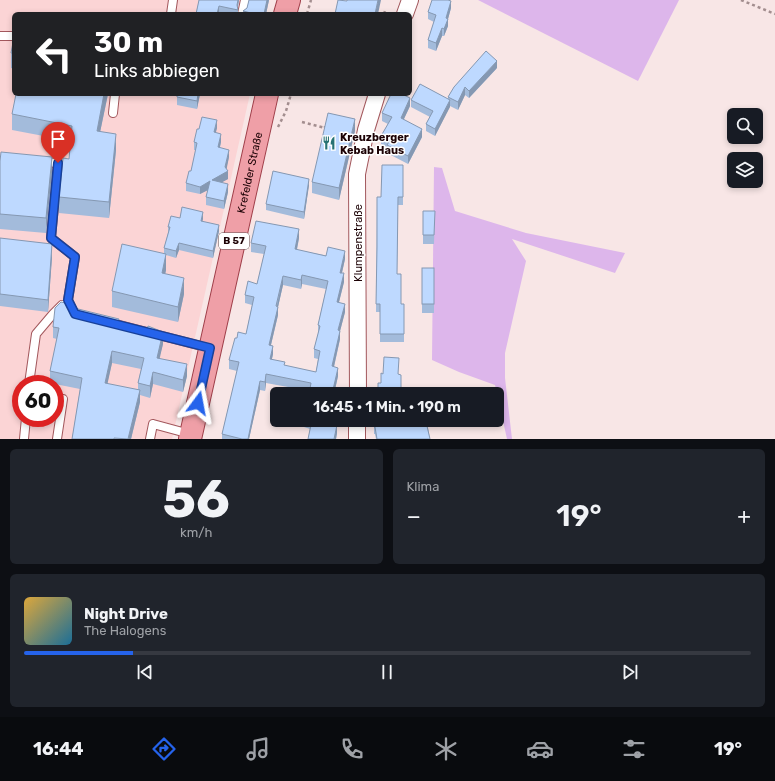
<!DOCTYPE html>
<html lang="de">
<head>
<meta charset="utf-8">
<style>
  :root { --surface:#171b24; --page:#20242c; --text:#f1f3f6; --muted:#9ea1a6; --line:#363941; --accent:#2563eb }
  body { margin:0; font-family:Rubik,sans-serif; background:var(--page); color:var(--text); height:100vh; display:flex; flex-direction:column; font-size:15px; white-space:nowrap }
  * { box-sizing:border-box; margin:0 }
  p { font-size:13px; color:var(--muted) }
  .icon { flex:none; width:22px; height:22px; fill:none; stroke:currentColor; stroke-width:2; stroke-linecap:round; stroke-linejoin:round }
  .map { position:relative; height:439px; overflow:hidden }
  .panel { display:flex; flex-direction:column; gap:10px; padding:10px; background:#0d0f14; flex:1 }
  .panel>* { flex:none }
  .top-card { position:absolute; left:12px; top:12px; width:400px; height:84px; border-radius:6px; box-shadow:0 2px 6px #0003; background:#202124; color:#fff; overflow:hidden }
  .tools { position:absolute; left:727px; top:108px; display:grid; gap:8px }
  .tools a { display:grid; place-items:center; width:36px; height:36px; border-radius:6px; background:var(--surface); box-shadow:0 2px 6px #0003; font-size:20px }
  .speed { position:absolute; left:12px; top:375px; display:flex; gap:8px; font-size:20px; font-weight:700; text-align:center }
  .speed>* { display:grid; place-content:center; width:52px; height:52px; border-radius:50%; background:var(--surface); box-shadow:0 2px 6px #0003; line-height:1 }
  .speed .limit { border:6px solid #d22; background:#fff; color:#111 }
  .pin { position:absolute; display:grid; place-items:center; width:34px; height:34px; color:#fff; margin:-41px -17px; border-radius:50% 50% 50% 0; rotate:-45deg; box-shadow:0 0 4px #0007 }
  .pin .icon { rotate:45deg }
  .me { position:absolute; width:44px; margin:-22px; rotate:13deg; stroke-linejoin:round; filter:drop-shadow(0 0 3px #0008) }
  .turn { display:flex; align-items:center; gap:14px; height:84px; padding:0 16px; font-size:18px }
  .turn .icon { width:52px; height:52px; stroke-width:2.5 }
  .turn b { display:block; font-size:28px; line-height:34px }
  .big { font-size:30px; font-weight:600; line-height:1.1 }
  .panel .widget { flex:1; display:flex; flex-direction:column; justify-content:center; gap:6px; min-width:0; padding:0 14px; border-radius:6px; background:var(--page) }
  .panel .dial { align-items:center; gap:0 }
  .dial b { font-size:52px; line-height:1 }
  .song { display:flex; align-items:center; gap:12px }
  .cover { width:48px; height:48px; border-radius:6px; background:linear-gradient(135deg,hsl(40 70% 55%),hsl(200 70% 35%)) }
  .played { height:4px; border-radius:2px; background:linear-gradient(90deg,var(--accent) 15%,var(--line) 15%) }
  .keys { display:flex; justify-content:space-around; direction:ltr }
  .heat { display:flex; justify-content:space-between; align-items:center; font-size:22px; direction:ltr }
  .panel .tiles { flex:1; display:grid; gap:10px; grid-template-columns:1fr 1fr }
  .widget:last-child { grid-column:span 2 }
  .trip { position:absolute; left:270px; top:387px; width:234px; height:40px; border-radius:6px; background:var(--surface); box-shadow:0 2px 6px #0003; font-weight:600; line-height:40px; text-align:center }
  .dock { display:flex; height:64px; justify-content:space-around; align-items:center; background:#090b0e; color:var(--muted) }
  .dock .icon { width:28px; height:28px }
  .dock .on { color:var(--accent) }
  .dock b { font-size:18px; color:var(--text) }
  .map>svg:first-child { display:block }
  .built { fill:#fbd4d5; fill-rule:evenodd }
  .green { fill:#ddb6eb }
  .lines { fill:none; stroke-linecap:round; stroke-linejoin:round }
  .service-casing { stroke:#a2575c; stroke-width:10 }
  .minor-casing { stroke:#a2575c; stroke-width:18 }
  .primary-casing { stroke:#9f3e49; stroke-width:24 }
  .path { stroke:#a38e8f; stroke-width:2.5; stroke-dasharray:3 3; stroke-linecap:butt }
  .service { stroke:#fff; stroke-width:8 }
  .minor { stroke:#fff; stroke-width:16 }
  .primary { stroke:#ef9fa7; stroke-width:22 }
  .wall { fill:#a3bbdb; fill-rule:evenodd }
  .shaded-wall { fill:#8598b2 }
  .building { fill:#bed9ff; stroke:#8598b2; fill-rule:evenodd }
  .route-casing { stroke:#184099; stroke-width:10 }
  .route { stroke:#2563eb; stroke-width:7 }
  .labels { text-anchor:middle; dominant-baseline:central; stroke-width:3; stroke-linejoin:round; paint-order:stroke }
  .shield { fill:#fff; stroke:#604e50; stroke-width:1 }
  .shield-label { font-size:10px; font-weight:bold; fill:#1c0205 }
  .poi-label { font-size:11px; font-weight:bold; fill:#1c0205; stroke:#fff; text-anchor:start }
  .street-label { font-size:11px; fill:#1c0205; stroke:#fff }
</style>
</head>
<body>
<div class="map">
<svg width="775" height="439" viewBox="0 0 775 439">
  <rect width="100%" height="100%" fill="#f8e6e6"/>
  <path class="built" d="M0 0H269L266 14H14V94H250L172 439H0ZM21 384H55V418H21Z"/>
  <g class="green">
    <polygon points="478,0 679,0 638,81"/>
    <polygon points="434,167 442,168 455,211 526,233 625,253 615,273 512,239 526,261 505,353 505,378 512,439 507,439 495,385 459,372 432,360"/>
  </g>
  <g class="lines">
    <g class="service-casing">
      <g id="service">
        <polyline points="171,14 173,0"/>
        <polyline points="242,14 245,0"/>
        <polyline points="0,36 14,36"/>
        <polyline points="113,113 115,94"/>
        <polyline points="42,162 58,163 51,238 75,257 68,300 74,313"/>
        <polyline points="108,322 209,348"/>
        <polyline points="29,384 36,334 53,314 62,305"/>
        <polyline points="55,398 63,399 57,439"/>
        <polyline points="24,439 26,418"/>
        <polyline points="150,439 153,424 190,434"/>
      </g>
    </g>
    <g class="minor-casing">
      <g id="minor">
        <polyline points="405,14 410,0"/>
        <polyline points="358,394 357,174 366,130 377,94"/>
        <polyline points="357,439 357,420"/>
      </g>
    </g>
    <g class="primary-casing">
      <g id="primary">
        <polyline points="285,14 289,0"/>
        <path id="s1" d="M190 439 267 94"/>
      </g>
    </g>
    <g class="path">
      <polyline points="741,0 775,14"/>
      <polyline points="307,14 311,0"/>
      <polyline points="384,14 385,11"/>
      <polyline points="340,96 340,94"/>
      <polyline points="302,122 325,128 325,126"/>
      <polyline points="278,127 286,111 291,94"/>
    </g>
    <use href="#service" class="service"/>
    <use href="#minor" class="minor"/>
    <use href="#primary" class="primary"/>
  </g>
  <g class="wall">
    <polygon points="199,0 239,0 238,8 238,14 196,14"/>
    <polygon points="249,0 269,0 266,14 243,14 243,11 247,8"/>
    <polygon points="451,8 448,19 448,26 444,36 442,36 436,51 428,48 428,40 434,22 428,19 428,12"/>
    <polygon points="14,37 14,69 11,68 11,53"/>
    <polygon points="497,68 469,98 465,95 458,110 450,106 435,136 426,131 426,124 430,117 411,107 411,100 448,99 448,97"/>
    <polygon points="16,94 108,94 100,132 116,150 109,218 59,213 59,197 69,159 70,141 12,130 12,114"/>
    <polygon points="200,94 197,109 177,105 177,97"/>
    <polygon points="410,106 404,119 422,137 408,164 387,153 387,147 381,144 381,136 388,124 382,121 382,113"/>
    <polygon points="217,128 215,133 221,142 220,147 229,157 226,169 228,179 221,182 228,192 224,209 206,205 206,197 208,190 200,194 186,191 186,183 191,171 196,150 194,150 194,142 199,129"/>
    <polygon points="355,131 339,200 312,193 312,182"/>
    <polygon points="0,161 52,173 46,233 0,229"/>
    <polygon points="403,165 403,205 398,205 397,274 401,304 404,304 404,342 380,342 380,312 376,312 377,197 381,197"/>
    <polygon points="309,185 304,219 266,210 266,204"/>
    <polygon points="423,211 435,211 434,244 423,244"/>
    <polygon points="180,218 203,219 202,221 219,231 213,258 179,250 176,258 166,255 166,270 165,274 184,294 178,322 112,307 112,291 164,254 164,248 168,233 168,227"/>
    <polygon points="0,238 52,257 48,312 0,306"/>
    <path d="M299 238 297 250 345 259 342 273 344 282 339 302 345 312 340 331V339L334 367 338 376 334 394H309L310 391 266 383 265 391 260 390 249 439H222V434L237 371 229 369V360L237 338 246 334 252 305 245 303V295L257 284 264 254 251 252V243ZM302 284 326 289 318 325V334L314 349V358L318 359 316 372 285 366 272 359 273 354 271 345 278 315V307L283 285 301 289Z"/>
    <rect x="422" y="268" width="12" height="45"/>
    <path d="M74 308 163 344 159 358 187 376 183 392 153 384 150 398 140 395V402L131 439H72L80 389 50 383V371L57 339 53 338V327ZM112 363 141 369 138 383V390L107 384Z"/>
    <polygon points="304,420 328,420 328,423 337,433 336,439 308,439 310,429 304,427"/>
    <polygon points="374,420 428,420 428,428 430,439 376,439 375,434 374,434"/>
  </g>
  <g class="shaded-wall">
    <polygon points="238,0 239,0 237,10 237,5"/>
    <polygon points="267,0 269,0 266,14 264,14"/>
    <polygon points="378,0 381,0 378,14 375,14"/>
    <polygon points="451,1 451,8 448,19 448,26 444,36 444,29 446,18"/>
    <polygon points="219,6 219,14 217,14"/>
    <polygon points="442,28 442,36 436,51 436,43"/>
    <polygon points="497,61 497,68 469,98 469,91"/>
    <polygon points="465,87 465,95 458,110 458,102"/>
    <polygon points="104,94 108,94 97,147 97,131"/>
    <polygon points="198,94 200,94 197,109 197,101"/>
    <polygon points="410,98 410,106 401,125 401,118"/>
    <polygon points="450,100 450,107 435,136 435,129"/>
    <polygon points="355,119 355,131 339,200 339,188"/>
    <polygon points="217,120 217,128 214,140 214,132"/>
    <polygon points="422,129 422,137 408,164 408,156"/>
    <polygon points="116,134 116,150 109,218 109,202"/>
    <polygon points="221,134 221,142 218,155 218,147"/>
    <polygon points="229,150 229,157 226,172 228,171 228,179 212,188 212,180 225,167"/>
    <polygon points="52,157 52,173 46,233 46,218"/>
    <polygon points="309,179 309,185 304,219 304,212"/>
    <polygon points="210,181 210,189 200,194 200,187"/>
    <polygon points="228,184 228,192 224,209 224,201"/>
    <polygon points="203,212 203,219 201,227 201,221"/>
    <polygon points="219,225 219,231 213,258 213,251"/>
    <polygon points="299,229 299,238 295,258 295,249"/>
    <polygon points="179,243 179,250 176,258 176,251"/>
    <polygon points="52,244 52,257 48,312 48,300"/>
    <polygon points="345,251 345,259 340,281 340,273"/>
    <polygon points="166,254 166,270 162,289 162,273"/>
    <polygon points="344,273 344,282 337,310 337,302"/>
    <polygon points="302,275 302,284 301,289 301,280"/>
    <polygon points="283,276 283,285 278,307 278,315 269,353 269,345"/>
    <polygon points="184,278 184,294 178,322 178,307"/>
    <polygon points="345,304 345,312 338,339 338,330"/>
    <polygon points="340,331 340,339 332,375 332,366"/>
    <polygon points="163,332 163,344 157,370 157,358"/>
    <polygon points="273,346 273,354 270,367 270,359"/>
    <polygon points="112,351 112,363 105,395 105,383"/>
    <polygon points="187,364 187,376 183,392 183,380"/>
    <polygon points="338,368 338,376 334,394 332,394"/>
    <polygon points="153,372 153,384 150,398 150,386"/>
    <polygon points="266,374 266,383 265,391 265,382"/>
    <polygon points="260,381 260,390 249,439 248,439"/>
    <polygon points="140,390 140,402 131,439 128,439"/>
    <polygon points="337,425 337,433 336,439 334,439"/>
  </g>
  <g class="building">
    <polygon points="199,0 238,0 237,5 238,10 219,6 217,14 196,14"/>
    <polygon points="249,0 267,0 264,14 255,14 243,11 247,8"/>
    <polygon points="338,0 347,1 347,0 378,0 375,14 335,14"/>
    <polygon points="432,0 448,0 451,1 446,18 448,19 444,29 442,28 436,43 428,40 436,15 428,12"/>
    <polygon points="14,37 14,53 11,53"/>
    <polygon points="486,51 497,61 469,91 465,87 458,102 448,97 454,87"/>
    <polygon points="420,84 450,100 435,129 426,124 433,111 411,100"/>
    <polygon points="16,94 104,94 97,131 116,134 109,202 59,197 63,158 69,159 72,126 12,114"/>
    <polygon points="177,94 198,94 197,101 177,97"/>
    <polygon points="391,94 402,94 410,98 401,118 422,129 408,156 387,145 390,140 381,136 392,117 382,113"/>
    <polygon points="328,113 355,119 339,188 312,182"/>
    <polygon points="202,117 217,120 214,132 221,134 218,147 229,150 225,167 228,171 212,180 228,184 224,201 206,197 210,181 200,187 186,183 189,171 191,171 197,143 194,142 197,129 199,129"/>
    <polygon points="1,152 52,157 46,218 0,214 0,161"/>
    <polygon points="382,165 403,165 403,197 398,197 397,274 401,274 401,304 404,304 404,334 380,334 380,304 376,304 377,247 377,197 381,197"/>
    <polygon points="273,171 309,179 304,212 266,204"/>
    <polygon points="182,207 203,212 201,221 219,225 213,251 179,243 176,251 164,248 170,227 168,227 171,216 180,218"/>
    <polygon points="423,211 435,211 434,235 423,235"/>
    <path d="M256 221 299 229 295 249 326 256 328 247 345 251 340 273H344L337 302 345 304 338 330 340 331 332 366 338 368 332 394H309L311 383 266 374 265 382 260 381 248 439H242L222 434 239 362 229 360 235 338H237L238 332 246 334 254 297 245 295 248 281 257 284 266 246 251 243ZM302 275 328 281 318 325 320 326 314 349 320 351 316 372 284 365 285 362 270 359 273 346 269 345 278 307 276 306 283 276 301 280Z"/>
    <polygon points="0,238 52,244 48,300 0,294"/>
    <polygon points="122,244 166,254 162,273 184,278 178,307 112,291"/>
    <rect x="422" y="268" width="12" height="36"/>
    <polygon points="61,302 70,304 74,308 119,319 117,326 146,333 148,326 163,332 157,358 187,364 183,380 153,372 150,386 138,383 144,358 112,351 105,383 140,390 128,439 114,438 114,439 72,439 82,378 50,371 59,328 53,327 55,308"/>
    <polygon points="384,357 399,358 398,374 401,375 401,394 378,394 378,383 381,383 381,373 383,374"/>
    <polygon points="310,420 327,420 326,422 337,425 334,439 308,439 312,420"/>
    <polygon points="374,420 428,420 427,426 430,439 377,439 375,427 374,427"/>
  </g>
  <g class="lines">
    <g class="route-casing">
      <polyline id="route" points="58,163 51,238 75,257 68,300 75,314 210,348 198,403"/>
    </g>
    <use href="#route" class="route"/>
  </g>
  <defs>
    <g id="restaurant-bare" transform="scale(1.08)"><path d="M-5-6h1v4h1v-4h1v4h1v-4h1v5L-1.5 .5V6h-2V.5L-5-1ZM5-6V6H3V1.5H1.5Q1.5-4 5-6Z" fill="#277273" stroke="#fff" stroke-width="2.5" paint-order="stroke"/></g>
  </defs>
  <g fill-rule="evenodd">
    <use href="#restaurant-bare" x="329" y="143"/>
  </g>
  <g class="labels">
    <rect class="shield" x="219" y="233" width="30" height="16" rx="3"/>
    <g class="shield-label">
      <text x="234" y="241">B 57</text>
    </g>
    <g class="poi-label">
      <text x="340" y="137">Kreuzberger<tspan x="340" dy="13">Kebab Haus</tspan></text>
    </g>
    <g class="street-label">
      <text stroke="none"><textPath href="#s1" startOffset="273">Krefelder Straße</textPath></text>
      <text transform="translate(358 243) rotate(-90)">Klumpenstraße</text>
    </g>
  </g>
</svg>
<div class="tools">
<a><svg class="icon" aria-label="search" viewBox="0 0 24 24"><circle cx="10" cy="10" r="6"/><path d="M15 15l6 6"/></svg></a>
<a><svg class="icon" aria-label="layers" viewBox="0 0 24 24"><path d="M12 4l9 5-9 5-9-5zM3 14l9 5 9-5"/></svg></a>
</div>
<div class="speed"><div class="limit">60</div></div>
<div class="pin" style="left:58px;top:163px;background:#d93025"><svg class="icon" aria-label="arrive" viewBox="0 0 24 24"><path d="M6 21V4h12l-3 4 3 4H6"/></svg></div>
<svg class="me" style="left:198px;top:403px" viewBox="-20 -20 40 40"><path d="M0-17L14 15 0 8-14 15z" fill="#2563eb" stroke="#fff" stroke-width="4"/></svg>
<div class="trip">16:45 · 1 Min. · 190 m</div>
<div class="top-card">
<div class="turn"><svg class="icon" aria-label="left" viewBox="0 0 24 24"><path d="M17 20v-9H6M10 6l-5 5 5 5"/></svg><div><b>30 m</b>Links abbiegen</div></div>
</div>
</div>
<section class="panel">
<div class="tiles">
<div class="widget dial"><b>56</b><p>km/h</p></div>
<div class="widget"><p>Klima</p>
<div class="heat"><a>−</a><b class="big">19°</b><a>+</a></div>
</div>
<div class="widget">
<div class="song"><i class="cover"></i><div><b>Night Drive</b><p>The Halogens</p></div></div>
<div class="played"></div>
<div class="keys"><svg class="icon" aria-label="previous" viewBox="0 0 24 24"><path d="M18 5L8 12l10 7zM5 5v14"/></svg><svg class="icon" aria-label="pause" viewBox="0 0 24 24"><path d="M8 5v14M16 5v14"/></svg><svg class="icon" aria-label="next" viewBox="0 0 24 24"><path d="M6 5l10 7-10 7zM19 5v14"/></svg></div>
</div>
</div>
</section>
<nav class="dock">
<b>16:44</b>
<svg class="icon on" aria-label="directions" viewBox="0 0 24 24"><path d="M12 3l9 9-9 9-9-9zM9 14v-3h6M13 9l2 2-2 2"/></svg>
<svg class="icon" aria-label="music" viewBox="0 0 24 24"><path d="M9 18V5l10-2v13"/><circle cx="6" cy="18" r="3"/><circle cx="16" cy="16" r="3"/></svg>
<svg class="icon" aria-label="phone" viewBox="0 0 24 24"><path d="M5 4h4l2 5-3 2q2 4 5 5l2-3 5 2v4C11 20 4 13 5 4z"/></svg>
<svg class="icon" aria-label="climate" viewBox="0 0 24 24"><path d="M12 3v18M4 7l16 10M4 17L20 7"/></svg>
<svg class="icon" aria-label="car" viewBox="0 0 24 24"><path d="M5 17H2v-5l4-1 3-4h7l3 4 3 1v5h-3M9 17h6M6 11h13"/><circle cx="7" cy="17" r="2"/><circle cx="17" cy="17" r="2"/></svg>
<svg class="icon" aria-label="filters" viewBox="0 0 24 24"><path d="M4 7h16M4 17h16"/><circle cx="9" cy="7" r="2"/><circle cx="15" cy="17" r="2"/></svg>
<b>19°</b>
</nav>
</body>
</html>
